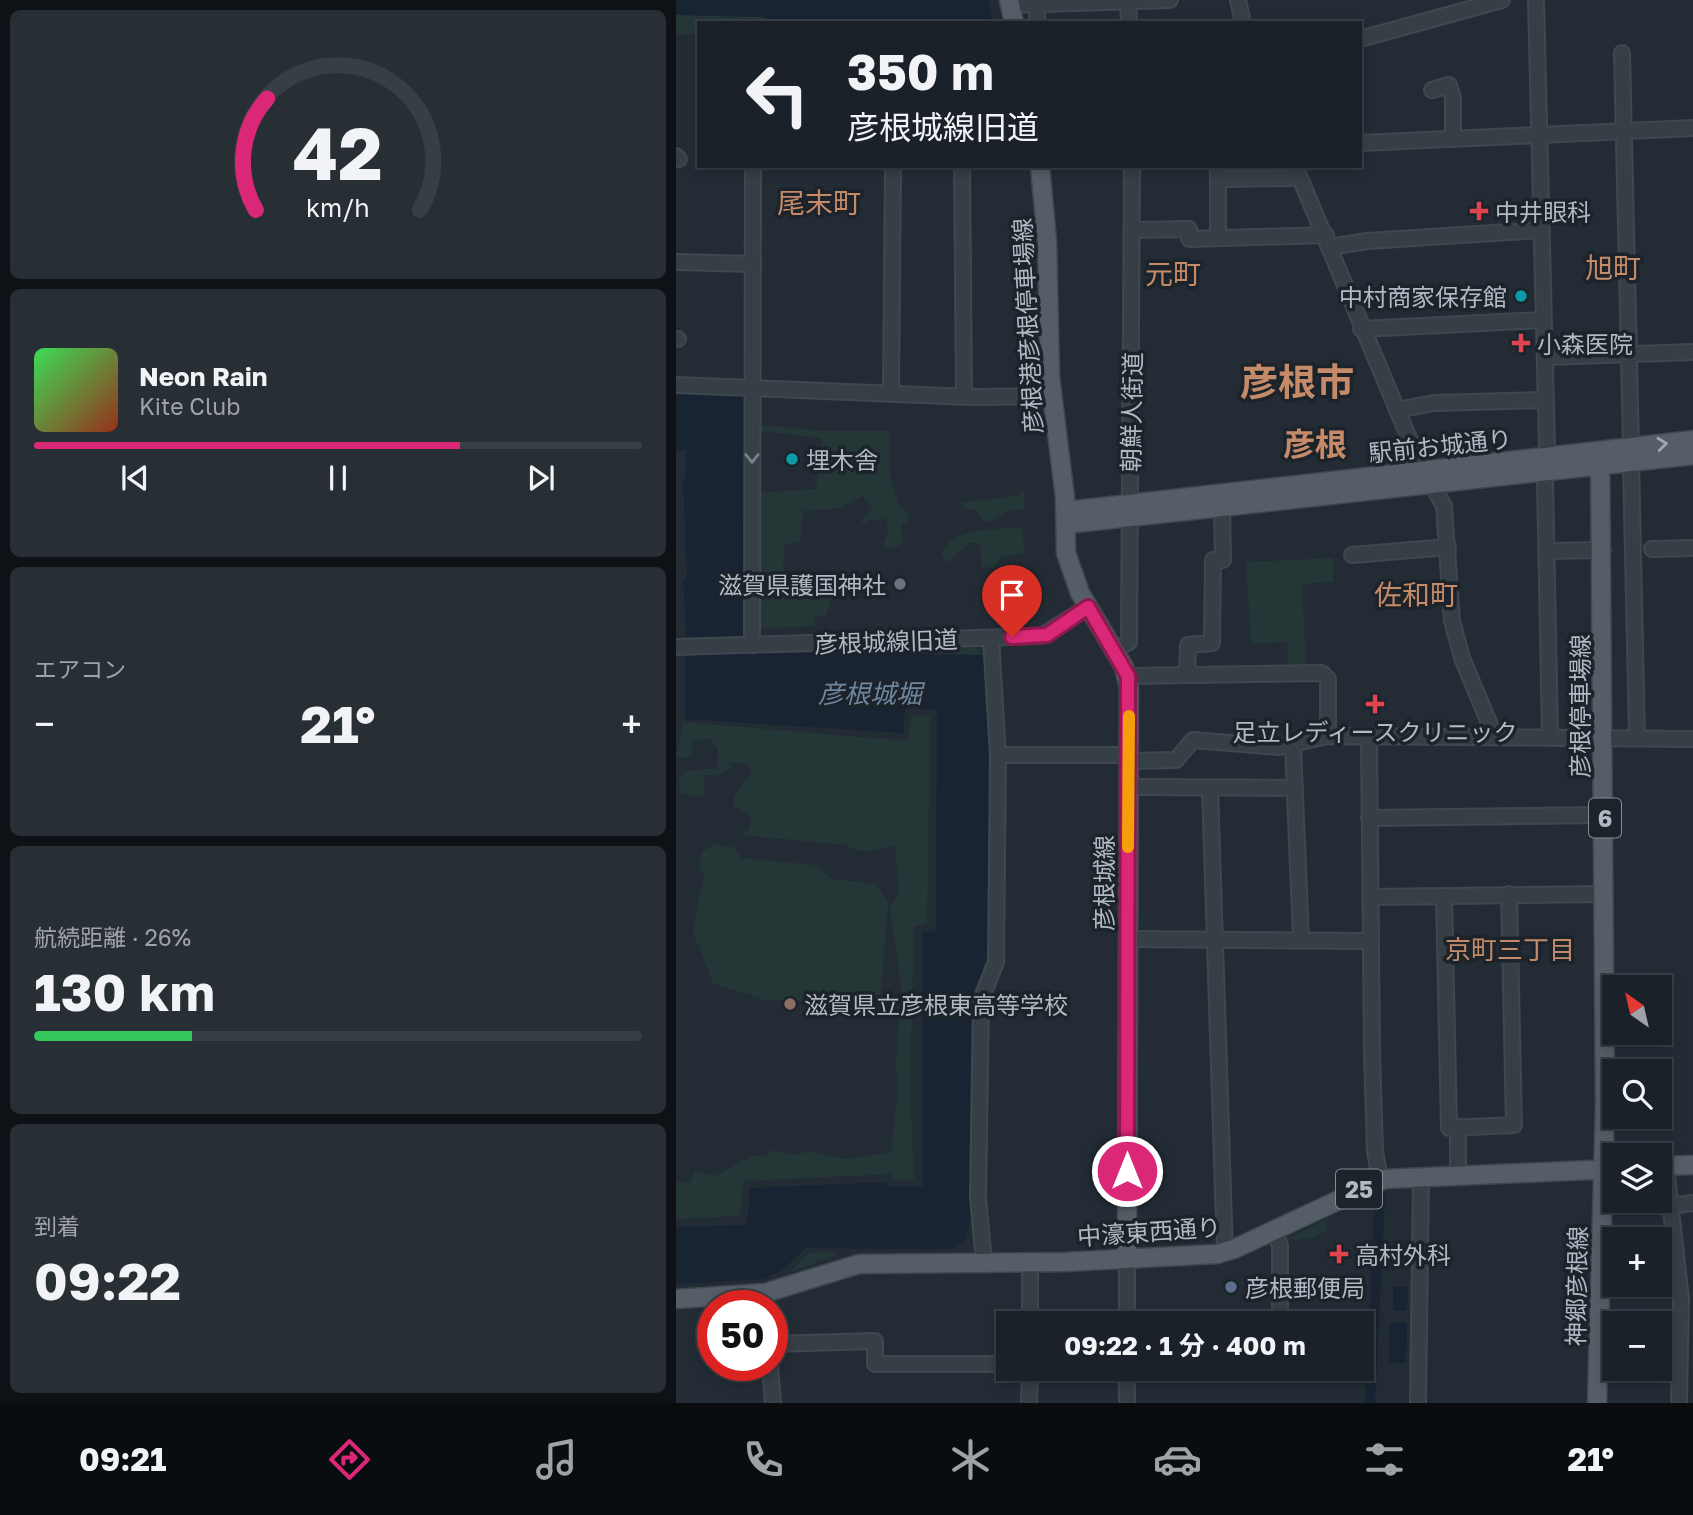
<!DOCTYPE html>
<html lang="ja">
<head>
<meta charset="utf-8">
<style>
  :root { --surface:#1a2128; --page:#272e34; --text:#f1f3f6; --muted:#9fa3a8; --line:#383e45; --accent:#db2777 }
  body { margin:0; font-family:"Golos Text","Noto Sans JP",sans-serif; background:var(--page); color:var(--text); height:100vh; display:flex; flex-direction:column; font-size:26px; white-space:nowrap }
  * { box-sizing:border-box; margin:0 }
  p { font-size:23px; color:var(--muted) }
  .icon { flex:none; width:38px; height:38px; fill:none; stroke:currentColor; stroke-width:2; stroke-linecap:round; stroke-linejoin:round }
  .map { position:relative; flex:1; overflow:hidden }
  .details { display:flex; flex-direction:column; gap:10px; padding:10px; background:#0e1216; width:676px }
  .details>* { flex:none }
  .hud { position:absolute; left:21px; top:21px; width:665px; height:147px; border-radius:0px; box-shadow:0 4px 10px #0003,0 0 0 2px var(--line); background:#1a2128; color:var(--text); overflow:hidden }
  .needle { width:46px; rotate:326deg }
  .tools { position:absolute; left:926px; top:975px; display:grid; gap:14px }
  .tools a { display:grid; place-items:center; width:70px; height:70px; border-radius:0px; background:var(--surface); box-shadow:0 4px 10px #0003,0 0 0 2px var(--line); font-size:35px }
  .speed { position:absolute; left:21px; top:1290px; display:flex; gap:14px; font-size:35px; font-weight:700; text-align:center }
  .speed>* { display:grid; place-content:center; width:91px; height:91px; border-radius:50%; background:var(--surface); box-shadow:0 4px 10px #0003,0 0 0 2px var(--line); line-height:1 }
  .speed .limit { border:10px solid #d22; background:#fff; color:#111 }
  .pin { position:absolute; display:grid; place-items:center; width:60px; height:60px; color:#fff; margin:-72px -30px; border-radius:50% 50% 50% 0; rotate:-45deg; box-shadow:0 0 7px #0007 }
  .pin .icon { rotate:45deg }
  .me { position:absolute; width:77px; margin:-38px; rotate:0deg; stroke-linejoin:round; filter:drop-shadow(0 0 5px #0008) }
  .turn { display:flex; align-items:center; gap:24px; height:147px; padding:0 35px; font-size:32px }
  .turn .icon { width:91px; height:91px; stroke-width:2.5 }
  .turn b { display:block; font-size:49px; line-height:60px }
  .big { font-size:52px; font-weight:700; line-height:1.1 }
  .details .tile { flex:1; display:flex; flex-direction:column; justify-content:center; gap:10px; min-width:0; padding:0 24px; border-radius:10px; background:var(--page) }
  .details .dial { align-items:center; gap:0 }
  .dial svg { height:182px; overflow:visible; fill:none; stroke:var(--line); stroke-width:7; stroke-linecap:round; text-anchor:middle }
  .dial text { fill:var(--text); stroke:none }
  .song { display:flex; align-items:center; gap:21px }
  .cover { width:84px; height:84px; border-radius:10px; background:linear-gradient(135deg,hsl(130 70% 55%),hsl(10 70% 35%)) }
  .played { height:7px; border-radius:4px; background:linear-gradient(90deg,var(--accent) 70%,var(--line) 70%) }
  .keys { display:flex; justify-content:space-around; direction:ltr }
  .heat { display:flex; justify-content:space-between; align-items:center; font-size:38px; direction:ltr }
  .charge { height:10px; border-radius:5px; background:linear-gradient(90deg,#34c759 26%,var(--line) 0) }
  .trip { position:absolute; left:320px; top:1311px; width:378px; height:70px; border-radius:0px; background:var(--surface); box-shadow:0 4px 10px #0003,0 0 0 2px var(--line); font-weight:700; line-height:70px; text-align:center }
  .menu { display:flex; height:112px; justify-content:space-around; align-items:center; background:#0a0d10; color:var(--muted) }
  .menu .icon { width:49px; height:49px }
  .menu .selected { color:var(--accent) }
  .menu b { font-size:32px; color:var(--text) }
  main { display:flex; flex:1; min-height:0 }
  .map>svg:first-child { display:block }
  .green { fill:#253637 }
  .water { fill:#182432 }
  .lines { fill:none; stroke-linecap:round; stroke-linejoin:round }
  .canal { stroke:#182432; stroke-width:10 }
  .minor-casing { stroke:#404750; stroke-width:18 }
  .major-casing { stroke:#404750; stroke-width:21 }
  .minor { stroke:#363e46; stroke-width:14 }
  .major { stroke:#555d66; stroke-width:18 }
  .oneway { stroke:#9fa7b0 }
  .oneway2 { stroke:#7a828b }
  .route-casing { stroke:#8e194d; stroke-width:18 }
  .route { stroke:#db2777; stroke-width:12 }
  .slow { stroke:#f59e0b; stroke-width:12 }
  .health-dot { fill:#e0444e; stroke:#1c232b; stroke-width:2.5 }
  .culture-dot { fill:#0f9aa8; stroke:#1c232b; stroke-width:2.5 }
  .worship-dot { fill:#6b7280; stroke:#1c232b; stroke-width:2.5 }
  .education-dot { fill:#8d6e63; stroke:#1c232b; stroke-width:2.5 }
  .service-dot { fill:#5c6f8a; stroke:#1c232b; stroke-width:2.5 }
  .labels { text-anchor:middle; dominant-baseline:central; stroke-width:7; stroke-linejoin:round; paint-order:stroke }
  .shield { fill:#1c232b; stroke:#848c95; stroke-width:2 }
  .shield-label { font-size:23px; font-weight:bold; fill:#b1b9c3 }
  .poi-label { font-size:24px; fill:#b1b9c3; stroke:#1c232b; text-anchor:start }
  .street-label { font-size:24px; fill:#b1b9c3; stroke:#1c232b }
  .water-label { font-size:26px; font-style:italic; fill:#6e869e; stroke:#1c232b }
  .neighbourhood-label { font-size:26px; fill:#c58b69; stroke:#1c232b }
  .quarter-label { font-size:28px; fill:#c58b69; stroke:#1c232b }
  .district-label { font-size:32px; font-weight:bold; fill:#c58b69; stroke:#1c232b }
  .town-label { font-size:38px; font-weight:bold; fill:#c58b69; stroke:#1c232b }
</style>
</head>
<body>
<main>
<section class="details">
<div class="tile dial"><svg viewBox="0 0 100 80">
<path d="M14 69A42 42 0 1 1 86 69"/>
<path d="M14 69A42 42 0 0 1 19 20" stroke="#db2777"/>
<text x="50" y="56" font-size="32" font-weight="700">42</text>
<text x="50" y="72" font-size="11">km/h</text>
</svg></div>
<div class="tile">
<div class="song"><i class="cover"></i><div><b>Neon Rain</b><p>Kite Club</p></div></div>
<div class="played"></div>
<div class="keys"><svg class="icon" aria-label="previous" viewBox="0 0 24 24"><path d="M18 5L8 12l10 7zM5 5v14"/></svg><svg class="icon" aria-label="pause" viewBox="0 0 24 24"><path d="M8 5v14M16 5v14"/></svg><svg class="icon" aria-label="next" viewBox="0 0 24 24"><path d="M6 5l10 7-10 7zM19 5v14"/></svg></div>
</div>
<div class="tile"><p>エアコン</p>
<div class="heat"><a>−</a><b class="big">21°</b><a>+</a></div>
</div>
<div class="tile"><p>航続距離 · 26%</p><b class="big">130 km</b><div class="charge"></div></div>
<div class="tile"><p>到着</p><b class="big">09:22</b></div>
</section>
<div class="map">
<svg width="1018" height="1403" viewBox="0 0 1018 1403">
  <rect width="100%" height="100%" fill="#232c35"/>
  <g class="green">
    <polygon points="0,15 87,17 104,23 23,23 23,35 0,34"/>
    <polygon points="82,395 86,396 86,425 147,431 213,431 214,476 223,507 232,512 233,522 225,523 225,537 229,542 215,549 207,544 212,535 211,519 193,520 185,527 184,523 197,507 187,496 164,508 127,511 124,541 108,545 107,572 126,576 128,594 157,595 150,615 138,617 138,626 83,628 83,493 140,489 146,438 82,431"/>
    <polygon points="345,492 349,492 348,509 332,511 310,523 298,509 289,509 284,503 340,496"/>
    <path d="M346 528 349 553 324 557 319 567 306 568 304 543H293L271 563 265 555C275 526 322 529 346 528Z"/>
    <polygon points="657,558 657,582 626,584 630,665 613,666 611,642 575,643 570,562"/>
    <polygon points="299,647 308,655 72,652"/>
    <path d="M236 715 254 717 251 924 238 926 234 1087 238 1179 216 1180V1174L67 1181 64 1216 0 1219V1181L14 1183 19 1171 39 1176 75 1156H88L98 1150 117 1155 135 1151 166 1159 215 1153 222 1092 220 1066 225 984 214 908 223 893 219 846C201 847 187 857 171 845L66 835 74 828 75 816 57 806 58 796 76 771 69 763 52 762 57 768 40 776 28 775V797L5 794 2 780 8 772 41 768 42 749 34 738 17 742 15 757 0 758 7 722 232 741Z"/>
    <polygon points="38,844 57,847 65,858 139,865 157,879 200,884 212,903 204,1004 89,1000 37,983 17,932 28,873 22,869 26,852"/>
    <polygon points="652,1218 650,1230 639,1238 610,1240"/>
    <polygon points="133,1253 160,1253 162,1254 114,1272"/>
  </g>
  <g class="water">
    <polygon points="0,0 312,0 317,23 104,23 87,17 0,15"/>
    <polygon points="0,391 70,394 74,639 11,642 7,579 11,578 7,479 10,478 10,451 0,450"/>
    <polygon points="72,652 308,655 313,678 317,736 314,917 311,957 299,989 297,1015 296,1217 289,1240 275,1249 130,1248 105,1271 87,1279 0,1284 0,1227 71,1225 74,1188 210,1182 210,1186 246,1187 246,933 260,931 261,709 229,708 227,733 9,719 10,656"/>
    <polygon points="717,1287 732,1287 731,1311 717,1311"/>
    <polygon points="713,1323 731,1323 730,1363 713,1363"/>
  </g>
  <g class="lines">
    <polyline class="canal" points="694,1403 704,1195"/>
    <g class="minor-casing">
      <g id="minor">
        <polyline points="562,0 567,23"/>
        <polyline points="860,0 871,448 869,481 874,736"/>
        <polyline points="361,3 361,23"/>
        <polyline points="452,3 453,23"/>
        <polyline points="334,5 494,0"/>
        <polyline points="684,39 826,0"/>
        <polyline points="946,53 955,447"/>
        <polyline points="756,90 773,85 777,98 777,138"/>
        <polyline points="684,143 1018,128"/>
        <polyline points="0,156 3,159"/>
        <polyline points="286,166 288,395"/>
        <polyline points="619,166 743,462 768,506 776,621 786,658 819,737"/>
        <polyline points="543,179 624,178"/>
        <polyline points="457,230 513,229 513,239 650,235"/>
        <polyline points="542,238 542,166"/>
        <polyline points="654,247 691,241 865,230"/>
        <polyline points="0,262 77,264"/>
        <polyline points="685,329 867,320"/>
        <polyline points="0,339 2,339"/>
        <polyline points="869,357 1018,352"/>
        <polyline points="0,385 295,397 377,396"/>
        <polyline points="215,393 217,166"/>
        <polyline points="721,410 758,403 869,400"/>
        <polyline points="955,462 961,737"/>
        <polyline points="976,549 1018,548"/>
        <polyline points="870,551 927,550"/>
        <polyline points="676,555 772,547"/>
        <polyline points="76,645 77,166"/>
        <polyline points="0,647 365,636 412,607"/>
        <polyline points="439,650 453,642 456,166"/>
        <polyline points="511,675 512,645 536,643 537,560 547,560 546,507"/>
        <polyline points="452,676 646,673 652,679 652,736"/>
        <polyline points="693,738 696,1052 699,1151 704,1180"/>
        <polyline points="617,745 625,940"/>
        <polyline points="322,755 452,755"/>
        <polyline points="451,761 500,760 517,740 603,747 652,736 1018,739"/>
        <polyline points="452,787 619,788"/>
        <polyline points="534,789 549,1253"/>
        <polyline points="693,818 929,815"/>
        <polyline points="768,896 773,1128 838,1125 833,894"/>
        <polyline points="695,897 929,894"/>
        <polyline points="451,939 695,941"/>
        <polyline points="782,1127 782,1177"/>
        <polyline points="990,1166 1005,1299 1003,1403"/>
        <polyline points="993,1206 1018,1203"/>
        <polyline points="597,1230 604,1245 604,1323"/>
        <polyline points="451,1258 451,1323"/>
        <polyline points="308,1262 302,1198 305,1000 320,962 322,755 315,638"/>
        <polyline points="354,1323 354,1262"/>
        <polyline points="96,1344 199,1341 199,1364 332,1364"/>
        <polyline points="94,1365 97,1403"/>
        <polyline points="451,1368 451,1403"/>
        <polyline points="353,1403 354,1368"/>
        <polyline points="742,1403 745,1177"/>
      </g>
    </g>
    <g class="major-casing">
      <g id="major">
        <polyline points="333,0 338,23"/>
        <polyline points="364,166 371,241 374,376 389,498 390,553 404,593 448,667 453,688 451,1258"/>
        <polyline points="391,511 1018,440"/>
        <polyline points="391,524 1018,455"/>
        <polyline points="984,1166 1018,1165"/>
        <polyline points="0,1299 89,1293 183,1264 389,1262 541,1254 558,1249 708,1179 938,1169"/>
        <polyline points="921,1403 929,1105 924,451"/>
      </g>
    </g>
    <use href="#minor" class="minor"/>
    <use href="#major" class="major"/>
  </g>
  <defs><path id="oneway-chevron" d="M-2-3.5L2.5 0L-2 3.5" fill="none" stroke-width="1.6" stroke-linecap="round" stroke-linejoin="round" transform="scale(1.75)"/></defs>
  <use class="oneway" href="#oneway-chevron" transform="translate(986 444) rotate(-6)"/>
  <use class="oneway2" href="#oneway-chevron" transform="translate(76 458) rotate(90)"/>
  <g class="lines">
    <g class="route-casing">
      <polyline id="route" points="336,637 371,635 412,607 452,676 451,1171"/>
    </g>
    <use href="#route" class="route"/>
    <polyline class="slow" points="452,847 453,716"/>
  </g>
  <g class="health-dot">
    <path d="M799.5 200.5h7v7h7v7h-7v7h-7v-7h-7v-7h7z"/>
    <path d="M841.5 332.5h7v7h7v7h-7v7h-7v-7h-7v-7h7z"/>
    <path d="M695.5 693.5h7v7h7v7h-7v7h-7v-7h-7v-7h7z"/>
    <path d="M659.5 1243.5h7v7h7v7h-7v7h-7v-7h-7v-7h7z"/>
  </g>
  <g class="culture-dot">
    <circle cx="845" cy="296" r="7"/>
    <circle cx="116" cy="459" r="7"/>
  </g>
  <circle class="worship-dot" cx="224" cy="584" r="7"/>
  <circle class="education-dot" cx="114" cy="1004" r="7"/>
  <circle class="service-dot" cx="555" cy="1287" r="7"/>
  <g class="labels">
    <g class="shield">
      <rect x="913" y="798.5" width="32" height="39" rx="5"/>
      <rect x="660" y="1169.5" width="46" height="39" rx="5"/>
    </g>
    <g class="shield-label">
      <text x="929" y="818">6</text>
      <text x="683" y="1189">25</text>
    </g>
    <g class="poi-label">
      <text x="819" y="211">中井眼科</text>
      <text x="831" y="296" text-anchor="end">中村商家保存館</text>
      <text x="861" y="343">小森医院</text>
      <text x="130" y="459">埋木舎</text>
      <text x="210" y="584" text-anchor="end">滋賀県護国神社</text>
      <text x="699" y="731" text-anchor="middle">足立レディースクリニック</text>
      <text x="128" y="1004">滋賀県立彦根東高等学校</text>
      <text x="679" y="1254">高村外科</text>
      <text x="569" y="1287">彦根郵便局</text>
    </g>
    <g class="street-label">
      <text transform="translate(351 326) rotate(-93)">彦根港彦根停車場線</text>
      <text transform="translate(455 412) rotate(-89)">朝鮮人街道</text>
      <text transform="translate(764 445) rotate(-6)">駅前お城通り</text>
      <text transform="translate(210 641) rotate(-2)">彦根城線旧道</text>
      <text transform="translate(903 706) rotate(-90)">彦根停車場線</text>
      <text transform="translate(427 883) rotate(-90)">彦根城線</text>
      <text transform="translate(473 1231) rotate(-4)">中濠東西通り</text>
      <text transform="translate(900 1286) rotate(-89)">神郷彦根線</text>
    </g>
    <g class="water-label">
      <text x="194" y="693">彦根城堀</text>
    </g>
    <g class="neighbourhood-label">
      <text x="834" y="949">京町三丁目</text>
    </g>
    <g class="quarter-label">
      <text x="143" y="202">尾末町</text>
      <text x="937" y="267">旭町</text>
      <text x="497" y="273">元町</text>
      <text x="740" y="594">佐和町</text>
    </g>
    <g class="district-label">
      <text x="639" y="444">彦根</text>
    </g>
    <g class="town-label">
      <text x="621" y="381">彦根市</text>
    </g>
  </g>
</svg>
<div class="tools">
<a><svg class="needle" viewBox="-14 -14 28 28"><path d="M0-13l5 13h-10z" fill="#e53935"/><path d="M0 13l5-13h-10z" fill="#9fa3a8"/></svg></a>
<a><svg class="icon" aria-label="search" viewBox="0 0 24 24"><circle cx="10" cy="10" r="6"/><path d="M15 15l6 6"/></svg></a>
<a><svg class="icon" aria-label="layers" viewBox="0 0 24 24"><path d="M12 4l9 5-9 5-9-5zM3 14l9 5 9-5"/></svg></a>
<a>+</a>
<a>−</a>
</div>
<div class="speed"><div class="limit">50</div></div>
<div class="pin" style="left:336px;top:637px;background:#d93025"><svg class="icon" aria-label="arrive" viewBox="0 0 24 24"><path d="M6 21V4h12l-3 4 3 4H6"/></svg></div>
<svg class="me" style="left:451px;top:1171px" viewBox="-20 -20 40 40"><circle r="17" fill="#db2777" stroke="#fff" stroke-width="3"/><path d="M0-11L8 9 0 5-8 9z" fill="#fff"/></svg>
<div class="trip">09:22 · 1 分 · 400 m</div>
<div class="hud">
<div class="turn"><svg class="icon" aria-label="left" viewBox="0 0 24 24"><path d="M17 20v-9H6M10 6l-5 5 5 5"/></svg><div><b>350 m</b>彦根城線旧道</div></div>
</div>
</div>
</main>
<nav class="menu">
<b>09:21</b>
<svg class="icon selected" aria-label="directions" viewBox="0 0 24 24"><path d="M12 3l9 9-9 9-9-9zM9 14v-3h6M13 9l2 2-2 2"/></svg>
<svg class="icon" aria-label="music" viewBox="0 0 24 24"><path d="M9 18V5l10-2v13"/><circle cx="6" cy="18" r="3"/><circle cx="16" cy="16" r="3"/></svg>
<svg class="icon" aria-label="phone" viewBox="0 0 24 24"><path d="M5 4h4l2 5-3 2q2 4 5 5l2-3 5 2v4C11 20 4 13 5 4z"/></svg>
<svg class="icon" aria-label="climate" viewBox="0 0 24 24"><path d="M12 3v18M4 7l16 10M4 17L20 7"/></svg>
<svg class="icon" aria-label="car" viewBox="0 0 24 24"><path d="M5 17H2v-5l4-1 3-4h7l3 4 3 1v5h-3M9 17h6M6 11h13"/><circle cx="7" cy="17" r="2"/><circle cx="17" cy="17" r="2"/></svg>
<svg class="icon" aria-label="filters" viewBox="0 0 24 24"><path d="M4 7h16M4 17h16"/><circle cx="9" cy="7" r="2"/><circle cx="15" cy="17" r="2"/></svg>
<b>21°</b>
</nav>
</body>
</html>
